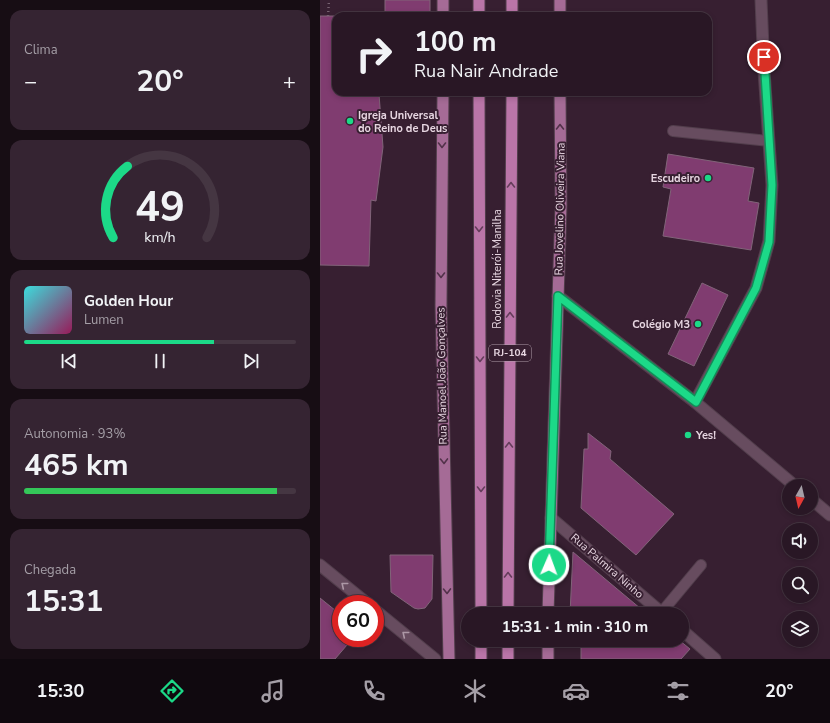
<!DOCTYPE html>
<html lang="pt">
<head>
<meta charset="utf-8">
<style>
  :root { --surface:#291725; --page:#352432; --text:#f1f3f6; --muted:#a59fa7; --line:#453642; --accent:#1cd988 }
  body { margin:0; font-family:"Nunito Sans",sans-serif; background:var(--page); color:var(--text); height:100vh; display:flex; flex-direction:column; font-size:15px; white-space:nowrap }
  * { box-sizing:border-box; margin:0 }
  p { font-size:13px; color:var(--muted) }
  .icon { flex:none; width:22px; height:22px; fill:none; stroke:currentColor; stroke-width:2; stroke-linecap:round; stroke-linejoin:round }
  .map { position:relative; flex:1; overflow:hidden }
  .side { display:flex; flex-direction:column; gap:10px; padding:10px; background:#170d14; width:320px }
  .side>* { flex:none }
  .banner { position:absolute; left:12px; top:12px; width:380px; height:84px; border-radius:12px; box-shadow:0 2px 6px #0003,0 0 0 1px var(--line); background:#291725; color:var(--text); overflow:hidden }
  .needle { width:26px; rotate:188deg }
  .controls { position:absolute; left:462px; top:479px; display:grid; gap:8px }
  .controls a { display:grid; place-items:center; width:36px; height:36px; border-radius:50%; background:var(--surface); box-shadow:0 2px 6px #0003,0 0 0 1px var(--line); font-size:20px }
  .speed { position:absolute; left:12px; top:595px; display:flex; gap:8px; font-size:20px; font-weight:700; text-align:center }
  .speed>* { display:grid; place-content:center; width:52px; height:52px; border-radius:50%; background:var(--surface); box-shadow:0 2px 6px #0003,0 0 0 1px var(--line); line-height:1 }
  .speed .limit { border:6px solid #d22; background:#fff; color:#111 }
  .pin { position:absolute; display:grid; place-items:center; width:34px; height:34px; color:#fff; margin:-17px; border:2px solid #fff; border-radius:50%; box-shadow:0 1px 4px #0007 }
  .me { position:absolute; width:44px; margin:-22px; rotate:2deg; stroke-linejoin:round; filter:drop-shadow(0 0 3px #0008) }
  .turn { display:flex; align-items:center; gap:14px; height:84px; padding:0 16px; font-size:18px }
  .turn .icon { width:52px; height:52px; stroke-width:2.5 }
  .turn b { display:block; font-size:28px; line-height:34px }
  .big { font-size:30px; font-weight:700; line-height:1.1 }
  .side .tile { flex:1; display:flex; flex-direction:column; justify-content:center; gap:6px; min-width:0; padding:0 14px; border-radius:12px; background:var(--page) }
  .side .dial { align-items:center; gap:0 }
  .dial svg { height:104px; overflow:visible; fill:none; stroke:var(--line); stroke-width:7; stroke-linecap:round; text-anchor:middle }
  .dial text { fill:var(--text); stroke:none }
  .song { display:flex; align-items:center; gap:12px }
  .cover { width:48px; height:48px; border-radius:6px; background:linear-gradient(135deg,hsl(180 70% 55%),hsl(330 70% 35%)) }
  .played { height:4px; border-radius:2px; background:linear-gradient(90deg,var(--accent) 70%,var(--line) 70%) }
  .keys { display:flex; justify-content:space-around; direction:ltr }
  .heat { display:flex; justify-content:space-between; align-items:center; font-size:22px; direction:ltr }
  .charge { height:6px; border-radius:3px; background:linear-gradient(90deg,#34c759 93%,var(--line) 0) }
  .trip { position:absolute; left:141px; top:607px; width:228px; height:40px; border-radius:20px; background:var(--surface); box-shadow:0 2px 6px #0003,0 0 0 1px var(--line); font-weight:700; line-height:40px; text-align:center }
  .menu { display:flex; height:64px; justify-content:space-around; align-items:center; background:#10090f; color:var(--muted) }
  .menu .icon { width:28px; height:28px }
  .menu .selected { color:var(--accent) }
  .menu b { font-size:18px; color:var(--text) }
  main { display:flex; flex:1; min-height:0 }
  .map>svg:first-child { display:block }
  .building { fill:#803c70; stroke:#816479 }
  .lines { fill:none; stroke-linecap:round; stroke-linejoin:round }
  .service-casing { stroke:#523e4c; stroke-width:12 }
  .minor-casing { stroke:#523e4c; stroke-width:13 }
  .tertiary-casing { stroke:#523e4c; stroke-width:13 }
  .primary-casing { stroke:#523e4c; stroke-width:13 }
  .trunk-casing { stroke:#523e4c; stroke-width:13 }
  .path { stroke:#766170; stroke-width:2.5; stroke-dasharray:1 3; stroke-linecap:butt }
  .service { stroke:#674c5f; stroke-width:10 }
  .minor { stroke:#674c5f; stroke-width:11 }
  .tertiary { stroke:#674c5f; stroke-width:11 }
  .primary { stroke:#a56b96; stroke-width:11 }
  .trunk { stroke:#ba75a8; stroke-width:11 }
  .oneway { stroke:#52324a }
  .oneway2 { stroke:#653d5b }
  .oneway3 { stroke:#ad98a6 }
  .route-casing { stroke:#128d58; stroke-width:10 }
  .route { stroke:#1cd988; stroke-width:7 }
  .poi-dot { fill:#1cd988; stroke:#371f31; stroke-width:1.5 }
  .labels { text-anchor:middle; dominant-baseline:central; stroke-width:4; stroke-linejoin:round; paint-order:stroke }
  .shield { fill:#371f31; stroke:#b29fac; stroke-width:1 }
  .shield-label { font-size:10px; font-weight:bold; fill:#e7d6e1 }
  .poi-label { font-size:11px; font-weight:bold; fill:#e7d6e1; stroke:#371f31; text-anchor:start }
  .street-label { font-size:11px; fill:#e7d6e1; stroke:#371f31 }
</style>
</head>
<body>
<main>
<section class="side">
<div class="tile"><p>Clima</p>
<div class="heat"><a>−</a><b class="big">20°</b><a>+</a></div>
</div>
<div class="tile dial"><svg viewBox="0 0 100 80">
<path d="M14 69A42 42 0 1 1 86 69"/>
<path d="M14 69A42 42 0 0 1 25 14" stroke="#1cd988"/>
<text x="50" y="56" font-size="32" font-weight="700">49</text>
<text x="50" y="72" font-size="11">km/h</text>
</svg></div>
<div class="tile">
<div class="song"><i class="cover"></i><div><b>Golden Hour</b><p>Lumen</p></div></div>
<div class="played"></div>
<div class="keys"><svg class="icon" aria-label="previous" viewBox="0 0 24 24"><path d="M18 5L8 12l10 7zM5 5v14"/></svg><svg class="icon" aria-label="pause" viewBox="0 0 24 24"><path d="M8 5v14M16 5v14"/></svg><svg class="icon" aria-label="next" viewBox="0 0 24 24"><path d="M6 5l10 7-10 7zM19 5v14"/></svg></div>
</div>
<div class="tile"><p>Autonomia · 93%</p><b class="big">465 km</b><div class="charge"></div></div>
<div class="tile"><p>Chegada</p><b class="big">15:31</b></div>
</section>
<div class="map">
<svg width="510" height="659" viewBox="0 0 510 659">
  <rect width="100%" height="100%" fill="#371f31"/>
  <g class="building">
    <rect x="65" y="0" width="45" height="16"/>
    <polygon points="0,16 16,16 16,92 54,92 54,94 59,94 63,147 56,201 51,200 49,266 0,265"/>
    <polygon points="348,154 434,168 428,201 439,203 431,250 343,236 351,189 343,187"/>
    <polygon points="382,283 408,295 374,366 348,354"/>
    <polygon points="268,433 291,451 290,459 354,514 316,555 261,508 264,449 268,449"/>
    <polygon points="253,552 327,614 250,614"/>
    <polygon points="70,555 113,555 112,599 105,608 98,609 94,608 71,592"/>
    <polygon points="0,598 21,615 21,638 33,638 15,659 0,659"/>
    <polygon points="253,640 359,640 370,649 361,659 261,659 261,648"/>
  </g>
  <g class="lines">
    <g class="service-casing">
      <g id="service">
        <polyline points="353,131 449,141"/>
        <polyline points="341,613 381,565"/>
      </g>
    </g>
    <g class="minor-casing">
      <g id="minor">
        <polyline points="238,296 375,402 475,486"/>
        <polyline points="375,402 436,288 449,241 452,185 444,71 441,0"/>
        <polyline points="491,499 510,515"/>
        <polyline points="231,518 343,614"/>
        <polyline points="362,630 395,659"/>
      </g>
    </g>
    <g class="tertiary-casing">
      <g id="tertiary">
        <polyline points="0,565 48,604"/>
        <polyline points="55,610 115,659"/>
      </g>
    </g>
    <g class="primary-casing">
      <g id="primary">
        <polyline points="240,0 240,16"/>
        <polyline points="123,16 123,0"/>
        <polyline points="123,92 121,305 129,659"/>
        <polyline points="228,614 241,205 240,92"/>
        <polyline points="228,640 228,659"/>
      </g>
    </g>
    <g class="trunk-casing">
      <g id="trunk">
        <polyline points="159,16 159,0"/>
        <polyline points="192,16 192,0"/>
        <polyline points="159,92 161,614"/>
        <polyline points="188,614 192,92"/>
        <polyline points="161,659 161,640"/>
        <polyline points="188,659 188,640"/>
      </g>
    </g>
    <polyline class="path" points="8,16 9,0"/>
    <use href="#service" class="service"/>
    <use href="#minor" class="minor"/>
    <use href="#tertiary" class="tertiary"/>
    <use href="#primary" class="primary"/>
    <use href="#trunk" class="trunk"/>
  </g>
  <defs><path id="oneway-chevron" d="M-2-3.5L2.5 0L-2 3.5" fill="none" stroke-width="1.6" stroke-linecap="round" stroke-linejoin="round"/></defs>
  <g class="oneway">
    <use href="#oneway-chevron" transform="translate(240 127) rotate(-90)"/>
    <use href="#oneway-chevron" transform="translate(122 145) rotate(90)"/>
    <use href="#oneway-chevron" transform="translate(121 275) rotate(90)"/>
    <use href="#oneway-chevron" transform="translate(124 461) rotate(89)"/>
    <use href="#oneway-chevron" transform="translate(127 591) rotate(89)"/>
  </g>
  <g class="oneway2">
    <use href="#oneway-chevron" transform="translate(191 185) rotate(-90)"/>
    <use href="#oneway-chevron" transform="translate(159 229) rotate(90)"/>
    <use href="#oneway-chevron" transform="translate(190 315) rotate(-90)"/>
    <use href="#oneway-chevron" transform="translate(160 359) rotate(90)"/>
    <use href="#oneway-chevron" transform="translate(189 445) rotate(-90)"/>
    <use href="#oneway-chevron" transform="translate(161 489) rotate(90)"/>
    <use href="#oneway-chevron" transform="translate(188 575) rotate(-90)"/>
  </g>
  <g class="oneway3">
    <use href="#oneway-chevron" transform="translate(24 585) rotate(-141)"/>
    <use href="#oneway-chevron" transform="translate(85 634) rotate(-141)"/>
  </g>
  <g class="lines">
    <g class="route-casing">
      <polyline id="route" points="229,565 238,296 376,402 436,288 449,242 452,185 444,57"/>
    </g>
    <use href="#route" class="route"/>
  </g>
  <g class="poi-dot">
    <circle cx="30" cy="121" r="4"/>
    <circle cx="388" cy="178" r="4"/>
    <circle cx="378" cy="324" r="4"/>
    <circle cx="368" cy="435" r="4"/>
  </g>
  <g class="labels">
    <rect class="shield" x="169" y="345" width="42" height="16" rx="3"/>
    <g class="shield-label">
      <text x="190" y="353">RJ-104</text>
    </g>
    <g class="poi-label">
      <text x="38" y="115">Igreja Universal<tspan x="38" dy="13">do Reino de Deus</tspan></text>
      <text x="380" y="178" text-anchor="end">Escudeiro</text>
      <text x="370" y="324" text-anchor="end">Colégio M3</text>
      <text x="376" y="435">Yes!</text>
    </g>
    <g class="street-label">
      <text transform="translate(240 209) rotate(-89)">Rua Jovelino Oliveira Viana</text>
      <text transform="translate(177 269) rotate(-90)">Rodovia Niterói-Manilha</text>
      <text transform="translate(122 376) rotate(-91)">Rua Manoel João Gonçalves</text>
      <text transform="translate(287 566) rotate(41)">Rua Palmira Ninho</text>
    </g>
  </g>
</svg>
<div class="controls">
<a><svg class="needle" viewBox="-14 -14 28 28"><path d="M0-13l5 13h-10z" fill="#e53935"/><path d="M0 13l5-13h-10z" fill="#a59fa7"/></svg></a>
<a><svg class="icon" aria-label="sound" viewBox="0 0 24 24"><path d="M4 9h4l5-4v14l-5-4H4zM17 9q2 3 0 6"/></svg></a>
<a><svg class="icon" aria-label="search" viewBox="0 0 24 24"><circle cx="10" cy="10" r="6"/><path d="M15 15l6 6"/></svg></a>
<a><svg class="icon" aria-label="layers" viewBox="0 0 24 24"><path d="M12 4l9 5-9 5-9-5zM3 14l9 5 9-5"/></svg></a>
</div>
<div class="speed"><div class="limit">60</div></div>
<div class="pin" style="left:444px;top:57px;background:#d93025"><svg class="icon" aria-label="arrive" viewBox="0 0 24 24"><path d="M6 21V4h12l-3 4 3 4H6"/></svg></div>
<svg class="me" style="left:229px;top:565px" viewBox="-20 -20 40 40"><circle r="17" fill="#1cd988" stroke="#fff" stroke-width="3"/><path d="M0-11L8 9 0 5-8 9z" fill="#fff"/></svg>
<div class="trip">15:31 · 1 min · 310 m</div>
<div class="banner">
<div class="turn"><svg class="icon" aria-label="right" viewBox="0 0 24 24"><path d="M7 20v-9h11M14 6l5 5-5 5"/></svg><div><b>100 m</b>Rua Nair Andrade</div></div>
</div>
</div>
</main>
<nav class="menu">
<b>15:30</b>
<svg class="icon selected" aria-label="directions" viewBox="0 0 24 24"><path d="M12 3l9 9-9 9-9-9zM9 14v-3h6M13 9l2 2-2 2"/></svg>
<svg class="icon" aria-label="music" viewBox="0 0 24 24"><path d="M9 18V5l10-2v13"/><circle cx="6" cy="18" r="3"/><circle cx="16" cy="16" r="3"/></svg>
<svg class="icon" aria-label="phone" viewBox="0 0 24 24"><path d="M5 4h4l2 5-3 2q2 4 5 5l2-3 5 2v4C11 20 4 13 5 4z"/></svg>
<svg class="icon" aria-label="climate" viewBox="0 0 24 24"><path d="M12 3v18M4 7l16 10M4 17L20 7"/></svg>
<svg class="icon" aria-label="car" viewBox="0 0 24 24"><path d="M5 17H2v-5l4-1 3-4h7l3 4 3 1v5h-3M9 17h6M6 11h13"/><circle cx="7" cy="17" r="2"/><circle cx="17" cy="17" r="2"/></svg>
<svg class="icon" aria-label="filters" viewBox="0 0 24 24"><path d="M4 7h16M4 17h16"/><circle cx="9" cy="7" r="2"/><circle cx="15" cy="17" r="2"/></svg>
<b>20°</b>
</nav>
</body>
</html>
